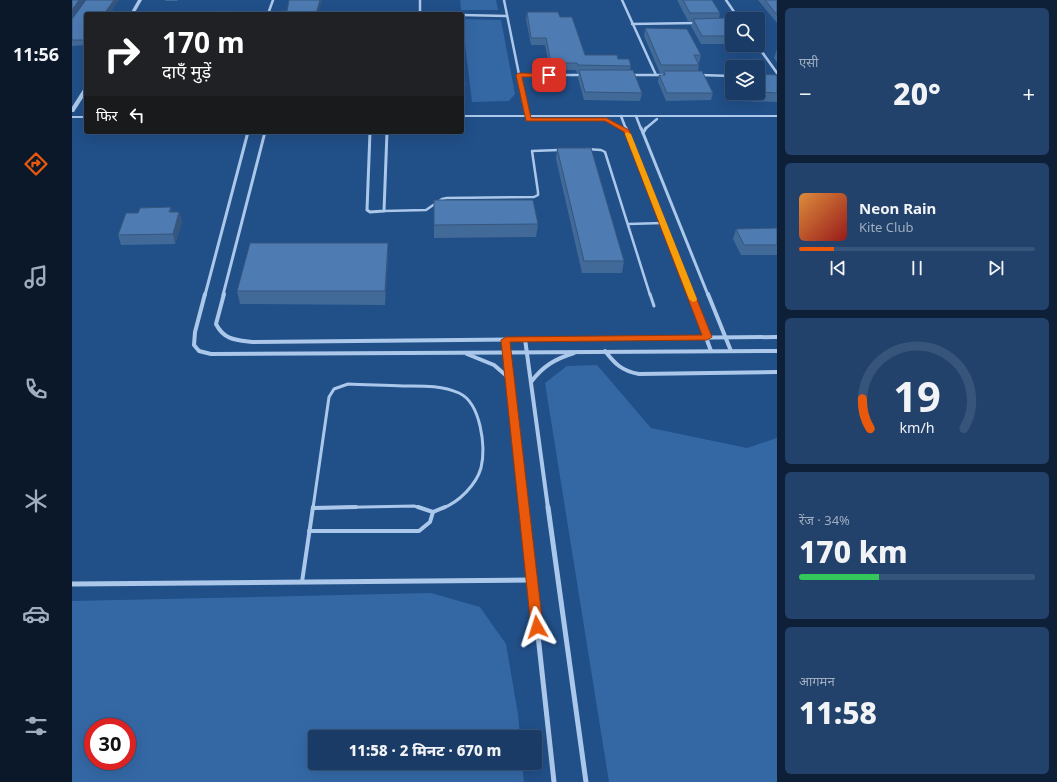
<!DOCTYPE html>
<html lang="hi">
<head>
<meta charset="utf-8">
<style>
  :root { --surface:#193b66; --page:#22426c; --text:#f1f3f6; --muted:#9fadbf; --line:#37557a; --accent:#ea580c }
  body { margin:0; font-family:"Noto Sans","Noto Sans Devanagari",sans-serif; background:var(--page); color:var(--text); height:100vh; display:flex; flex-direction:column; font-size:15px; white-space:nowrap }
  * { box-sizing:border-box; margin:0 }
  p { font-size:13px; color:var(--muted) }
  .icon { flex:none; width:22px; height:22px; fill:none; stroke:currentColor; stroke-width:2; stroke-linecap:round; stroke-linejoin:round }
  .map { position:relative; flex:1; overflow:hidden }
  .side { display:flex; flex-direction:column; gap:8px; padding:8px; background:#0e2038; width:280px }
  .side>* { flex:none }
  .top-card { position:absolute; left:12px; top:12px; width:380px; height:122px; border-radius:4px; box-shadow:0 4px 16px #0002,0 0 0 1px var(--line); background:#202124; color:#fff; overflow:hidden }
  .fabs { position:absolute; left:653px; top:12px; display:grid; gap:8px }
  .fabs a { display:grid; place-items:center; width:40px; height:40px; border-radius:4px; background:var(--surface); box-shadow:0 4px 16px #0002,0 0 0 1px var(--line); font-size:20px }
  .speed { position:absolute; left:12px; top:718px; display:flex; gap:8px; font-size:20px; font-weight:700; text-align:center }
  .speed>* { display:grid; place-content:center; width:52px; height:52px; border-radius:50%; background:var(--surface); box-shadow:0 4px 16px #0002,0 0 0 1px var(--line); line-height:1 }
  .speed .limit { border:6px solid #d22; background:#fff; color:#111 }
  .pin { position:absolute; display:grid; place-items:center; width:34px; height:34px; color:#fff; margin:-17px; border-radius:8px; box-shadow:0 2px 6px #0006 }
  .me { position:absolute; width:44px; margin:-22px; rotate:354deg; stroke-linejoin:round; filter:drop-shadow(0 0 3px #0008) }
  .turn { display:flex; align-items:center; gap:14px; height:84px; padding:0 12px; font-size:18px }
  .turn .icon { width:52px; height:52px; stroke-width:2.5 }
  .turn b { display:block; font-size:28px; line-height:34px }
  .then { display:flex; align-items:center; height:38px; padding:0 12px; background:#0003; gap:8px; font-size:15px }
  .big { font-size:30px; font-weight:800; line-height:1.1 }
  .side .tile { flex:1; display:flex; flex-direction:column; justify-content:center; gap:6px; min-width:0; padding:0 14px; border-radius:6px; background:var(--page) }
  .side .dial { align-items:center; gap:0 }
  .dial svg { height:104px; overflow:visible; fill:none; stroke:var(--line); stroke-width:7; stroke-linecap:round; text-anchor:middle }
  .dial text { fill:var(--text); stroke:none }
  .song { display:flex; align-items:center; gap:12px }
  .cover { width:48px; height:48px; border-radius:6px; background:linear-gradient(135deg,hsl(30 70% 55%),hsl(0 70% 35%)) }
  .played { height:4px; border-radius:2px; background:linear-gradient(90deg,var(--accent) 15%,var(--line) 15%) }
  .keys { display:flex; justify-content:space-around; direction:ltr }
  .heat { display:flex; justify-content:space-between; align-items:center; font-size:22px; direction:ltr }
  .charge { height:6px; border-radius:3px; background:linear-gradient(90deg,#34c759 34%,var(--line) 0) }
  .trip { position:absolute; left:236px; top:730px; width:234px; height:40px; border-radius:4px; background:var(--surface); box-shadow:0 4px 16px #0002,0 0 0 1px var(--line); font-weight:800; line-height:40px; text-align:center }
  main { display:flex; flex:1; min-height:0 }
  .menu { display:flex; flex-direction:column; width:72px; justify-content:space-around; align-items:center; background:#0a1829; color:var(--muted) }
  .menu .icon { width:28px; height:28px }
  .menu .active { color:var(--accent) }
  .menu b { font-size:18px; color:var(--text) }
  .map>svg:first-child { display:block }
  .green { fill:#3468a5; fill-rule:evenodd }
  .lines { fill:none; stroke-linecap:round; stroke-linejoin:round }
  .service-far2 { stroke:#abc8ea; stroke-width:2.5 }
  .service-far1 { stroke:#abc8ea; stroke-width:3 }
  .service { stroke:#abc8ea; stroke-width:4 }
  .minor-far3 { stroke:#abc8ea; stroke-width:2.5 }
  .minor-far2 { stroke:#abc8ea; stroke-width:3 }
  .minor-far1 { stroke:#abc8ea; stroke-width:4 }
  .minor { stroke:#abc8ea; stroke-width:5 }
  .tertiary { fill:#abc8ea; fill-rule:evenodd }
  .wall { fill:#426a99 }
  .shaded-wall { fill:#36567d }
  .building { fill:#4d7bb2; stroke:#36567d }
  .route { fill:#ea580c; stroke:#983908 }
  .slow { fill:#f59e0b }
</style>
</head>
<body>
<main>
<nav class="menu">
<b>11:56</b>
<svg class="icon active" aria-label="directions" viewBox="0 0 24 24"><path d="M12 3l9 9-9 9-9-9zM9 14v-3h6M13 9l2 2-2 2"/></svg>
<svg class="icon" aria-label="music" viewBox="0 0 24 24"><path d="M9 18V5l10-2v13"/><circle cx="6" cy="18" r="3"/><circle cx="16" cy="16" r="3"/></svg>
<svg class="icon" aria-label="phone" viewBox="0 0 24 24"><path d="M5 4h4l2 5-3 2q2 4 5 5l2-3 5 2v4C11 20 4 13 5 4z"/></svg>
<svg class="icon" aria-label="climate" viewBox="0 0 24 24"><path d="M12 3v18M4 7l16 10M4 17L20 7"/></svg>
<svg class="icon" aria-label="car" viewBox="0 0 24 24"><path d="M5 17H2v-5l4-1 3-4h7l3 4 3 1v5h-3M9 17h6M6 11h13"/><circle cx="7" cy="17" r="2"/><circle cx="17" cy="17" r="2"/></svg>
<svg class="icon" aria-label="filters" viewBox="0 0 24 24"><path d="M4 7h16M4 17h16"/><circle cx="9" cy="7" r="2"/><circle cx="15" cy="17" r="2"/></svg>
</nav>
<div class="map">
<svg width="705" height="782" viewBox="0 0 705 782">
  <rect width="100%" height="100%" fill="#214f88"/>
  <g class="green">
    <polygon points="388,0 424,0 426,10 389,10"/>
    <polygon points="390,19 429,20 443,94 437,101 400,102"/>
    <polygon points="525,365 579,428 675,448 705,438 705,782 537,782 473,383 495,366"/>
    <path d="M359 593 408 607 434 644 446 714 448 737H243V763H450L452 782H0V601ZM21 727H55V761H21Z"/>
  </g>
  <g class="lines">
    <g class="service-far2">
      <polyline points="515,149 529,150 533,152 578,295"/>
      <polyline points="312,211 354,210 370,199 375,198 462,197 466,195 466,192 460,151 487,150"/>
      <polyline points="556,224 591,223"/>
    </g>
    <g class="service-far1">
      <polyline points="578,294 582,306"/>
      <polyline points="241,508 342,506 349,508"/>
      <path d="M241 508 257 397 262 389 276 384C294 385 312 385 331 386 350 386 369 385 387 393 409 403 414 447 409 468 404 485 387 502 371 508"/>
    </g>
    <g class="service">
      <polyline points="241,508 284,507"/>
      <polyline points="361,512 373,507"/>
      <polyline points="237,531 347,531 358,522 361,512 346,507"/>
      <polyline points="230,582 241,507"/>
    </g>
    <g class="minor-far3">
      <polyline points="348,0 348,14"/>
      <polyline points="432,0 456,119"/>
      <polyline points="550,0 584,75"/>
      <polyline points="654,0 667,19"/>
      <polyline points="196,14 201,0"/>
      <polyline points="390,15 435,16"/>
      <polyline points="650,23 660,23"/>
      <polyline points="560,24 624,23"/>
      <polyline points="685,45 705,73"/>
      <polyline points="447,75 512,75"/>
      <polyline points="558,75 592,75"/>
      <polyline points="628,75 660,76"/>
      <polyline points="390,84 392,84"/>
      <polyline points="549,116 554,129"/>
      <polyline points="564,116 569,129"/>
      <polyline points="534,119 552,129"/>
      <polyline points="573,129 585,119"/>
    </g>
    <g class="minor-far2">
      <polyline points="550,128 555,131"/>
      <polyline points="554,128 619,295"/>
      <polyline points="569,128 636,295"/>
      <polyline points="298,132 295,210 298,212 312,211 315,132"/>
      <polyline points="571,133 574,128"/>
      <polyline points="133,295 176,132"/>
      <polyline points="151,295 193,132"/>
    </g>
    <g class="minor-far1">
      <polyline points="133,294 123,332 122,345 127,351 139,354 705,351"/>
      <path d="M152 294 144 324C152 340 164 340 180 342L705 337"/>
      <polyline points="618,294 639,351"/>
      <polyline points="636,294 659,351"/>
      <polyline points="453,339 476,508"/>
      <polyline points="434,340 452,508"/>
      <path d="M533 351C543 364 550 371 567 374L705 372"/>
      <polyline points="395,354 422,365 437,378"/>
      <path d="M459 382C471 366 483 359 502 353"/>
    </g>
    <g class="minor">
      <polyline points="452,507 482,782"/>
      <polyline points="476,507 514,782"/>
      <polyline points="0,584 460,580"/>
    </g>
    <g class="tertiary">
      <polygon points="66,0 70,0 62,14 58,14"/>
      <polygon points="12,88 14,88 14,93 2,112 0,112 0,107"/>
      <rect x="390" y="115" width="315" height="2"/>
      <rect x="0" y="116" width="14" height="2"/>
    </g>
  </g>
  <g class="wall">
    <polygon points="14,0 47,0 37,14 14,14 14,45 0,46 0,19"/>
    <polygon points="93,0 106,0 105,1 93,1"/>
    <polygon points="605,0 640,0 648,13 647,18 660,32 660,44 629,44 619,26 621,21 616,21"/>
    <polygon points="686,0 705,0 705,23"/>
    <polygon points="455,12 488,17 513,55 546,59 559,66 558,70 570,93 568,101 512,100 506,78 507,73 505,73 504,70 478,70 473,45 459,45 454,19"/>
    <polygon points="573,28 629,55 627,63 626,63 627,65 626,71 641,93 639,100 594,101 586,82 587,75 591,75 591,73 588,73 572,36"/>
    <polygon points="705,49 705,62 702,58"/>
    <polygon points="686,74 705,75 705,102 666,101 663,93 686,93"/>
    <polygon points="660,76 660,87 658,83"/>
    <polygon points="485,148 552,261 550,273 510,273 484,159"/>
    <polygon points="362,200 466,224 464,237 362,238"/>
    <polygon points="100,212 107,212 110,222 103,244 49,245 46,235"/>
    <polygon points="705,228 705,255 669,255 661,239 664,229"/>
    <polygon points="316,243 316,257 313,305 168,304 165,291"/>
  </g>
  <g class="shaded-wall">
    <polygon points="7,0 13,0 0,18 0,10"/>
    <polygon points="42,0 47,0 37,14 32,14"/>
    <polygon points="248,0 250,0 246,14 244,14"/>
    <polygon points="99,207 102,217 97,212"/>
    <polygon points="107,212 110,222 103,244 101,234"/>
    <polygon points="316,243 316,257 313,305 313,291"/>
  </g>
  <g class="building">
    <polygon points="0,0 7,0 0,10"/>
    <polygon points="14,0 42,0 32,14 14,14 14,38 13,40 0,40 0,19"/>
    <polygon points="217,0 248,0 244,14 208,14 209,11 215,11"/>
    <polygon points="611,0 640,0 648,13 618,13"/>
    <polygon points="693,0 705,0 705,15"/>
    <polygon points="148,11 182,12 181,14 146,14"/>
    <polygon points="455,12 486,12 488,17 500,17 513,55 545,55 546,59 557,59 559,66 506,65 505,63 479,63 474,38 459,38"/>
    <polygon points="652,18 660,32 660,36 630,36 621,19"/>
    <polygon points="573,28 615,29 629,55 622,55 627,65 589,65"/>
    <polygon points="507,70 561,70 570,93 513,92"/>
    <polygon points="592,71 630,71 641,93 595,93 587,75 593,75"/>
    <polygon points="686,74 705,75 705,93 686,92"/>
    <polygon points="485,148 519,148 552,261 512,261"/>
    <polygon points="362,200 461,200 466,224 362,225"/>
    <polygon points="99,207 97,212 107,212 101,234 46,235 54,213 66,213 68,208"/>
    <polygon points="705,228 705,245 672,245 664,229"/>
    <polygon points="178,243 316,243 313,291 165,291"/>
  </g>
  <polygon class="route" points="447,73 477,74 480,75 477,77 450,77 459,118 534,118 557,130 640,337 635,340 438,342 471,627 469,631 465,632 461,631 459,627 429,340 434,337 630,335 552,132 533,121 454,121 444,75"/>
  <polygon class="slow" points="554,132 559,134 625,299 624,301 621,302 617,299 553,134"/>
</svg>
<div class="fabs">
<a><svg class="icon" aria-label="search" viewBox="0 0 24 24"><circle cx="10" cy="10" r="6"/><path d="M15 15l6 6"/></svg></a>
<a><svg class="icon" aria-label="layers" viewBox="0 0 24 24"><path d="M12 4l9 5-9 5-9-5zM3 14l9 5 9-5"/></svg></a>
</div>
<div class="speed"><div class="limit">30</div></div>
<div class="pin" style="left:477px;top:75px;background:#d93025"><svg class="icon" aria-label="arrive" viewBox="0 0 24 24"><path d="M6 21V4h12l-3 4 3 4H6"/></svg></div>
<svg class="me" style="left:465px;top:627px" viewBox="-20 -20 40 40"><path d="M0-17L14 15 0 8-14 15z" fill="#ea580c" stroke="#fff" stroke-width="4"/></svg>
<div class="trip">11:58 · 2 मिनट · 670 m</div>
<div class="top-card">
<div class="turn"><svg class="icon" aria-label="right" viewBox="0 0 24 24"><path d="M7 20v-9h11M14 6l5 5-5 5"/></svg><div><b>170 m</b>दाएँ मुड़ें</div></div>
<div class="then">फिर<svg class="icon" aria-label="left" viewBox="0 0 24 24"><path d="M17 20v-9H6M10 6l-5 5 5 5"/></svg></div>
</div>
</div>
<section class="side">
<div class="tile"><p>एसी</p>
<div class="heat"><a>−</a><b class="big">20°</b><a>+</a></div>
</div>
<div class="tile">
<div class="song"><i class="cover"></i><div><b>Neon Rain</b><p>Kite Club</p></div></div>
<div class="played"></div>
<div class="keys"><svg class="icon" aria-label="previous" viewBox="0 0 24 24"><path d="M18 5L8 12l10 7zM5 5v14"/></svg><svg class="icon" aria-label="pause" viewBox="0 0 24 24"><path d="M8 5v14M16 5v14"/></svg><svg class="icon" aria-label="next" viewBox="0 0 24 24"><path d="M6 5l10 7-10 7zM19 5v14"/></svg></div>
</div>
<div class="tile dial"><svg viewBox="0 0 100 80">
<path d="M14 69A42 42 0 1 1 86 69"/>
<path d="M14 69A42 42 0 0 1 8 46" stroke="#ea580c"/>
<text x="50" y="56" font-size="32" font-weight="700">19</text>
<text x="50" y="72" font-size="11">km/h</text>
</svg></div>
<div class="tile"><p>रेंज · 34%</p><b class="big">170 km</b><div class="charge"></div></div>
<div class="tile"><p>आगमन</p><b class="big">11:58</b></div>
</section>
</main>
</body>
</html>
